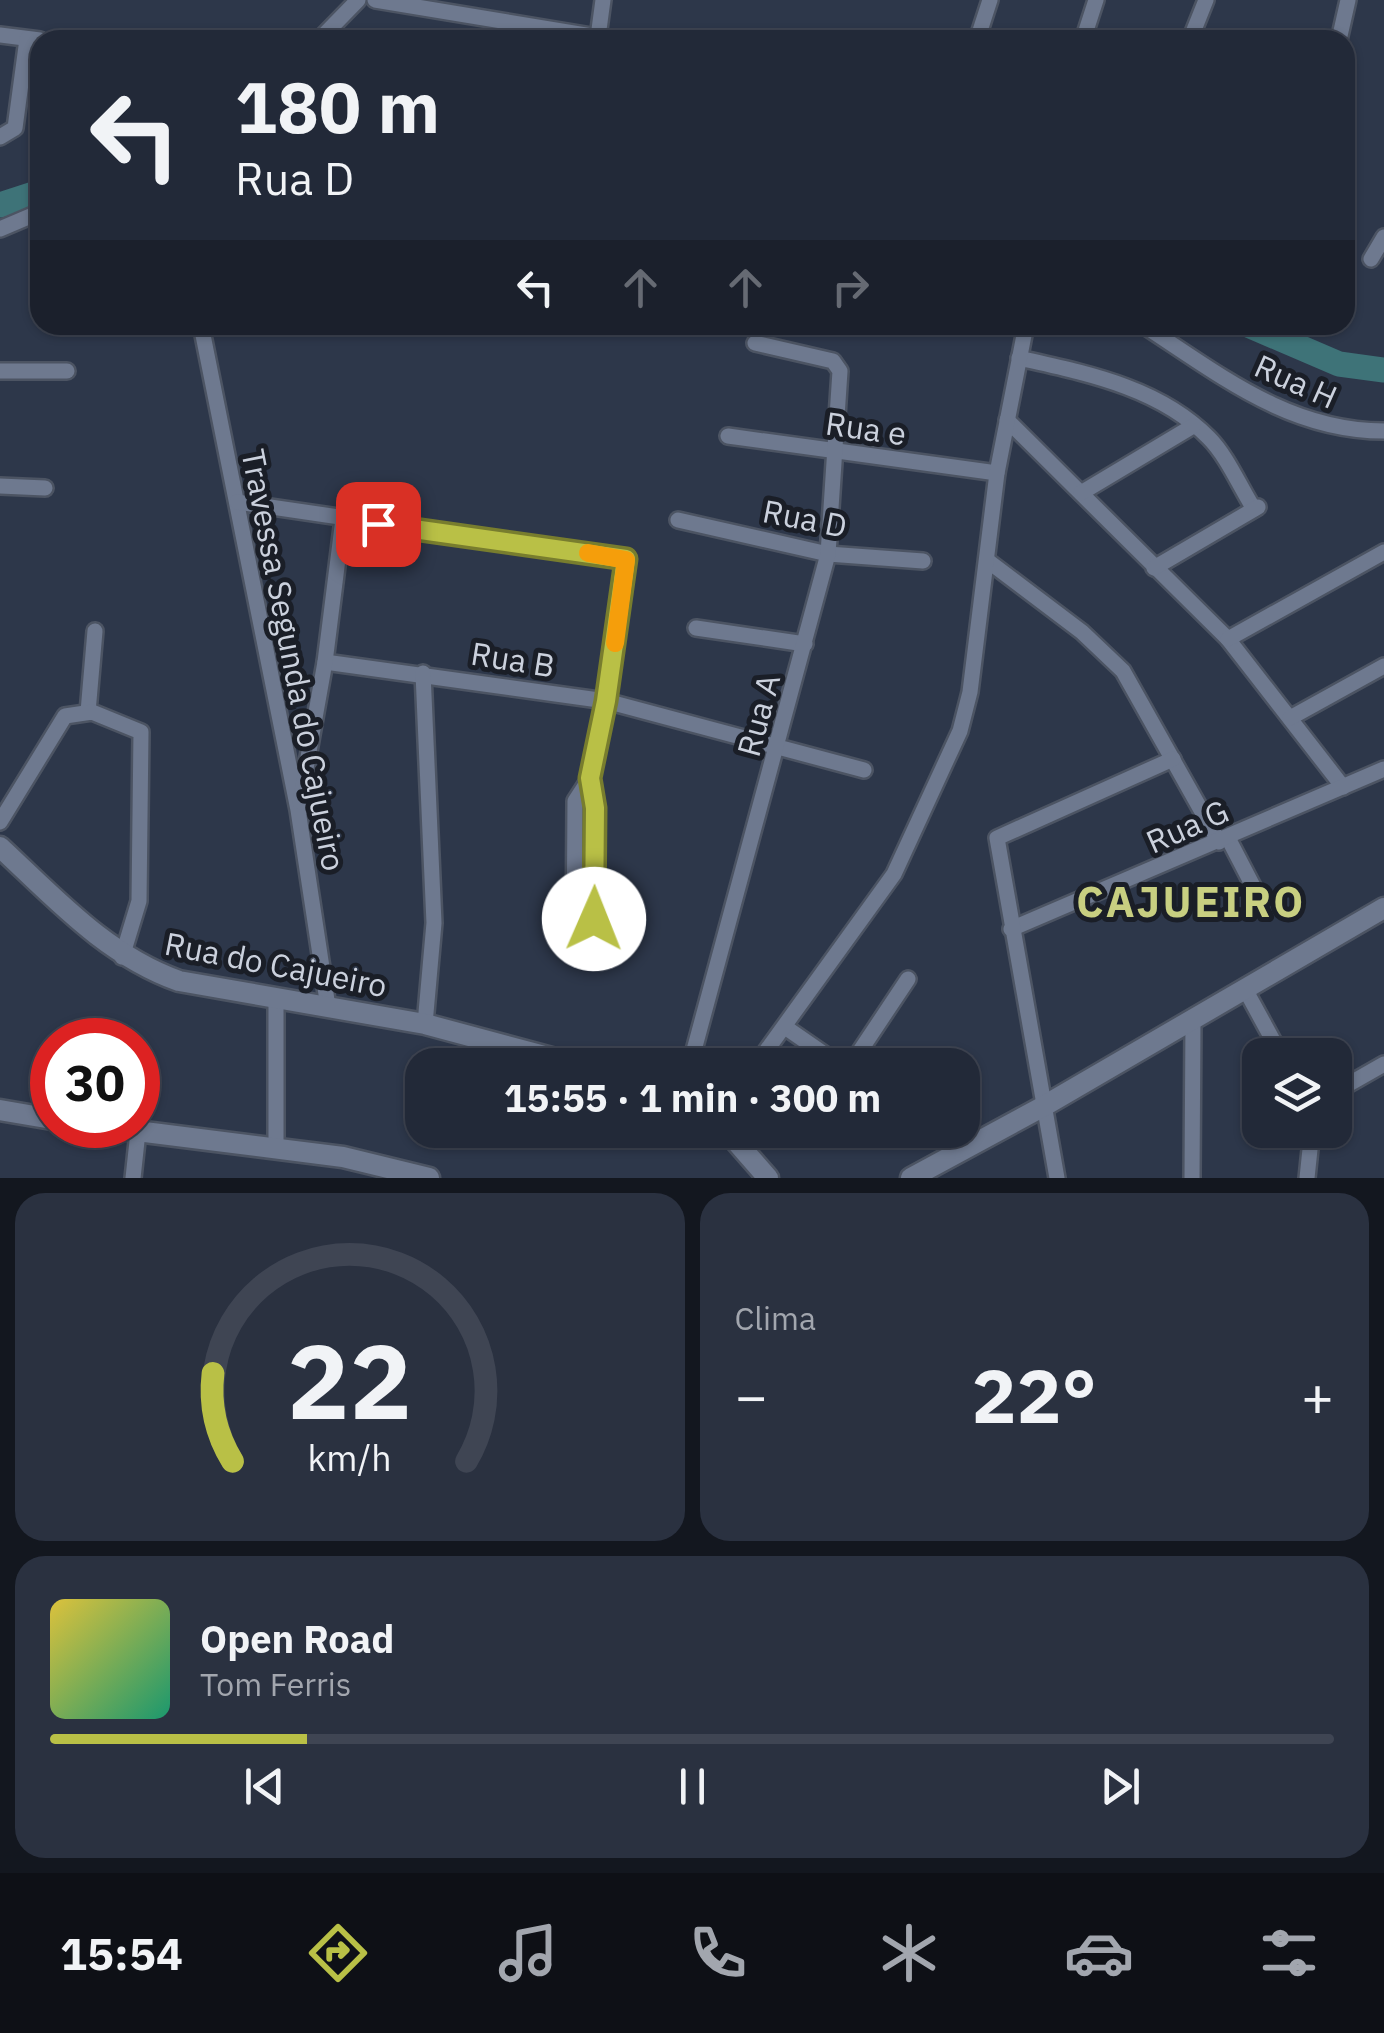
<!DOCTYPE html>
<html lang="pt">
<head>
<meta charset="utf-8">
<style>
  :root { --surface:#222938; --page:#2a3140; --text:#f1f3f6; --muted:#a2a6ae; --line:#3f4553; --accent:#b9c046 }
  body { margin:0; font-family:"IBM Plex Sans",sans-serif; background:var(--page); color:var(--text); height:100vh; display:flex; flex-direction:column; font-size:38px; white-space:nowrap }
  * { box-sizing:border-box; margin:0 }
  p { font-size:32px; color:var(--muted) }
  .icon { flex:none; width:55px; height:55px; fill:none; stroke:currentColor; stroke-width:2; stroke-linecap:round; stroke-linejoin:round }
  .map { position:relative; height:1178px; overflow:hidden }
  .panel { display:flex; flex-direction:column; gap:15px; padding:15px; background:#13171f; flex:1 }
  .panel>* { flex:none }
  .guide { position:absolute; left:30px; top:30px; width:1325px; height:305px; border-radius:30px; box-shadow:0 2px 8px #0004,0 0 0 2px var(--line); background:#222938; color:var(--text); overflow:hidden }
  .buttons { position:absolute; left:1242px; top:1038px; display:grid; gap:20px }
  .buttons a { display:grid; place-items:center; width:110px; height:110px; border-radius:20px; background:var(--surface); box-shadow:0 2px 8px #0004,0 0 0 2px var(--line); font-size:50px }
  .speed { position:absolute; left:30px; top:1018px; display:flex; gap:20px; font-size:50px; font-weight:700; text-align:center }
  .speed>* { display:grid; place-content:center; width:130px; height:130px; border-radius:50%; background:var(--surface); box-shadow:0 2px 8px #0004,0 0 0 2px var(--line); line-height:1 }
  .speed .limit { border:15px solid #d22; background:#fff; color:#111 }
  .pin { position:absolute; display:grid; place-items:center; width:85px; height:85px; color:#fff; margin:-42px; border-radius:20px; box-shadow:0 5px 15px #0006 }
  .me { position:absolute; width:110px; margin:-55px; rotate:1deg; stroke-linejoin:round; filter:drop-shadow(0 0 8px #0008) }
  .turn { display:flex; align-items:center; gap:35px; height:210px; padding:0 40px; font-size:45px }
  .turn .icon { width:130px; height:130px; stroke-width:2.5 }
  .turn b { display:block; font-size:70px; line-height:85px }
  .lanes { display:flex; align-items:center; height:95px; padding:0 40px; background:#0003; justify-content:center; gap:50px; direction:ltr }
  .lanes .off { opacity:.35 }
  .big { font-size:75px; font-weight:700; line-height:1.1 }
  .panel .card { flex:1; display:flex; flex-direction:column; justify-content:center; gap:15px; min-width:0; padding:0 35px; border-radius:30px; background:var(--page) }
  .panel .dial { align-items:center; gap:0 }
  .dial svg { height:260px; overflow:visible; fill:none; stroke:var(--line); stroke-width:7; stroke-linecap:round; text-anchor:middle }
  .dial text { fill:var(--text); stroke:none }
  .song { display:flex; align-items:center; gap:30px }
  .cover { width:120px; height:120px; border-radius:15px; background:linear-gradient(135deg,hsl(50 70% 55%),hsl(160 70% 35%)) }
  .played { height:10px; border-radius:5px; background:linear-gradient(90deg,var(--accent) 20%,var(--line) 20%) }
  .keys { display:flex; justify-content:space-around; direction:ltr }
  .heat { display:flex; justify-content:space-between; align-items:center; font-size:55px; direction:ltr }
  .panel .tiles { flex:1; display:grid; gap:15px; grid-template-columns:1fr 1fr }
  .card:last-child { grid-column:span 2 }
  .trip { position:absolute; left:405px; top:1048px; width:575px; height:100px; border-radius:30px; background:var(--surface); box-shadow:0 2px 8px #0004,0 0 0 2px var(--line); font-weight:700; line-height:100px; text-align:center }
  .dock { display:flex; height:160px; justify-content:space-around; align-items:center; background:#0e1016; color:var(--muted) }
  .dock .icon { width:70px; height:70px }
  .dock .on { color:var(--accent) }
  .dock b { font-size:45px; color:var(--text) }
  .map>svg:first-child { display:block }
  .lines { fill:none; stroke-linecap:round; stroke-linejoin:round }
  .river { stroke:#3e7378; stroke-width:25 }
  .minor-casing { stroke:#4c5463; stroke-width:20 }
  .tertiary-casing { stroke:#4c5463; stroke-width:25 }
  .minor { stroke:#6e798f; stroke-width:15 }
  .tertiary { stroke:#6e798f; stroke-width:20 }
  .route-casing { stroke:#787d2e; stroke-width:25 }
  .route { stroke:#b9c046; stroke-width:18 }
  .slow { stroke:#f59e0b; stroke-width:18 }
  .labels { text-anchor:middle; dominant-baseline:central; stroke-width:10; stroke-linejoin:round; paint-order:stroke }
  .street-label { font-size:32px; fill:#cbd1dd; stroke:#1a1e27 }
  .district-label { font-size:42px; font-weight:bold; letter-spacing:2.5px; fill:#c8cf81; stroke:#1a1e27 }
</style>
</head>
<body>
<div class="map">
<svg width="1384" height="1178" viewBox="0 0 1384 1178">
  <rect width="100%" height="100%" fill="#2d374a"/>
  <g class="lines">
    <g class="river">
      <polyline points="0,205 40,192"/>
      <polyline points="1248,325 1339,364 1384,370"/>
    </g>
    <g class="minor-casing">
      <g id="minor">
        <polyline points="375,0 616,40"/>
        <polyline points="0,35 40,40"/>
        <polyline points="598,37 603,0"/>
        <polyline points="319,40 358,0"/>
        <polyline points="977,40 990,0"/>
        <polyline points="1083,40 1096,0"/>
        <polyline points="1190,40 1206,0"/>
        <polyline points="1339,40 1348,0"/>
        <polyline points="0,137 15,128 27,39"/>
        <polyline points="0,229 40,212"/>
        <polyline points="1371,259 1384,237"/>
        <polyline points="201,325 298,810 328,1007"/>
        <path d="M1143 325C1220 375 1289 431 1384 431"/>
        <path d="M1019 358C1085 373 1159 387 1209 438 1227 456 1240 487 1254 509"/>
        <polyline points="0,371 67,371"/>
        <polyline points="1007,420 1228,639 1343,787"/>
        <polyline points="728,436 997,473"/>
        <polyline points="0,486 45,488"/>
        <polyline points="1081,493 1193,426"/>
        <polyline points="237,502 625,559 606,701 590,778 575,801 574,954 594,951 595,808 590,778"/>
        <polyline points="678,520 828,554 923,561"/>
        <polyline points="988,561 1082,632 1123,671 1219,842"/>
        <polyline points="1154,568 1258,507"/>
        <polyline points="696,628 805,644"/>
        <polyline points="1228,639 1384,552"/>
        <polyline points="325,662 606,701 864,770"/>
        <polyline points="423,673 434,923 425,1024"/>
        <polyline points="88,712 95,631"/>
        <polyline points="1290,718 1384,666"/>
        <polyline points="300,802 325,662 343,519"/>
        <polyline points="0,822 65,716 92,712 141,732 139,901 122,957"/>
        <polyline points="1228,838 1254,888"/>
        <polyline points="1011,929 1384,769"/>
        <polyline points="1245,989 1281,1055"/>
        <polyline points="785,1027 840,1065"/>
        <polyline points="690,1065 828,554 840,371 833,361 755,343"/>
        <polyline points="756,1065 894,874 960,731 970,692 997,473 1026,325"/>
        <polyline points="846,1065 856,1057 908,979"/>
        <polyline points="1335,1092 1384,1064"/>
        <polyline points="276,1147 276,997"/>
        <polyline points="133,1178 138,1132"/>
        <polyline points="1057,1178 997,838 1173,759"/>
        <polyline points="1192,1178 1193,1019"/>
        <polyline points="1307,1178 1312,1130"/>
      </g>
    </g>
    <g class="tertiary-casing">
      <g id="tertiary">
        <path d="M0 847C56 899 106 955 179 981L425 1024 578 1065"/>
        <polyline points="0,1110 52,1119"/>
        <polyline points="89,1125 343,1157 429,1178"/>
        <polyline points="726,1130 768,1178"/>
        <polyline points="911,1178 1044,1106 1384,908"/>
      </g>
    </g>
    <use href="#minor" class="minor"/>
    <use href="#tertiary" class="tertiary"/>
  </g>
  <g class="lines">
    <g class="route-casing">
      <polyline id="route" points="378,524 626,559 606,701 590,778 595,808 594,919"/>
    </g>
    <use href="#route" class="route"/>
    <polyline class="slow" points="588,553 626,560 615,643"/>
  </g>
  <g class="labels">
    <g class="street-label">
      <text transform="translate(1296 381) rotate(24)">Rua H</text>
      <text transform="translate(866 428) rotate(8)">Rua e</text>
      <text transform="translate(805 518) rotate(11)">Rua D</text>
      <text transform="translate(513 659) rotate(9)">Rua B</text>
      <text transform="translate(294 660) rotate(79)">Travessa Segunda do Cajueiro</text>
      <text transform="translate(758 715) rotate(-75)">Rua A</text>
      <text transform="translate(1187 826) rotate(-24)">Rua G</text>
      <text transform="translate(276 964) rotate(11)">Rua do Cajueiro</text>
    </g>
    <g class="district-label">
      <text x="1191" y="901">CAJUEIRO</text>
    </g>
  </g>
</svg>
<div class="buttons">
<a><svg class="icon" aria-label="layers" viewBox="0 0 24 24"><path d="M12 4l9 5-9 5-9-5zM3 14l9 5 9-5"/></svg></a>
</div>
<div class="speed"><div class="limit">30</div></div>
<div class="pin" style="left:378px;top:524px;background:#d93025"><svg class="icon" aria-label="arrive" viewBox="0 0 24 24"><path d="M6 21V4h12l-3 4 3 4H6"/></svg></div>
<svg class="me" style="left:594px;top:919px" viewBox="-20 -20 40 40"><circle r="19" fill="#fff"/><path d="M0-13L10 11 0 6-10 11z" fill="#b9c046"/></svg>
<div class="trip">15:55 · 1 min · 300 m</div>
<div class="guide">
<div class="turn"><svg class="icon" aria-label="left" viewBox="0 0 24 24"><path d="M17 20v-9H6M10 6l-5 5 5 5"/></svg><div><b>180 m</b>Rua D</div></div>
<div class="lanes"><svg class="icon" aria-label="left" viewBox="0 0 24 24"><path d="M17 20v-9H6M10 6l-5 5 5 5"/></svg><svg class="icon off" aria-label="ahead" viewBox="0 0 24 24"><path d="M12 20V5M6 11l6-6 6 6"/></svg><svg class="icon off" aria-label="ahead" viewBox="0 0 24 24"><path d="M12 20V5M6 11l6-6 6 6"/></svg><svg class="icon off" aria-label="right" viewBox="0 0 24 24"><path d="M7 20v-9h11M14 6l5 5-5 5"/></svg></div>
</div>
</div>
<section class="panel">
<div class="tiles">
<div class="card dial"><svg viewBox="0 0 100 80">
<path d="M14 69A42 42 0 1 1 86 69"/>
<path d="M14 69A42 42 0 0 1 8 42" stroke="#b9c046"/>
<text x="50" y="56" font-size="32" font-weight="700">22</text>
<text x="50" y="72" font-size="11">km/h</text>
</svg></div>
<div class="card"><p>Clima</p>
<div class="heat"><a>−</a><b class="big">22°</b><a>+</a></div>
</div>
<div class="card">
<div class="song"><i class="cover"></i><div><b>Open Road</b><p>Tom Ferris</p></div></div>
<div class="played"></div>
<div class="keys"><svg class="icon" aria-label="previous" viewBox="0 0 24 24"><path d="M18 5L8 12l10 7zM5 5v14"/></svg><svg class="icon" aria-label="pause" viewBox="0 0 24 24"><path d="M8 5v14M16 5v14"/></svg><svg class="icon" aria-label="next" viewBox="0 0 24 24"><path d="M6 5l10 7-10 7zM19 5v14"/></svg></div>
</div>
</div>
</section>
<nav class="dock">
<b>15:54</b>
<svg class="icon on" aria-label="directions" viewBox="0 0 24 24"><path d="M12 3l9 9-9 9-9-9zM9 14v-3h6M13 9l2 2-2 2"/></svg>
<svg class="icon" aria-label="music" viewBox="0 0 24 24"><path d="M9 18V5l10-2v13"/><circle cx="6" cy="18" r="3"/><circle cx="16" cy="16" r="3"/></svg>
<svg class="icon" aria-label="phone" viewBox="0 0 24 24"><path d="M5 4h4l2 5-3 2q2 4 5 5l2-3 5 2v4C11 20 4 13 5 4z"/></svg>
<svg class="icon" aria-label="climate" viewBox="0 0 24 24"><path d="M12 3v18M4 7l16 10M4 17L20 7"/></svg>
<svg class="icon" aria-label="car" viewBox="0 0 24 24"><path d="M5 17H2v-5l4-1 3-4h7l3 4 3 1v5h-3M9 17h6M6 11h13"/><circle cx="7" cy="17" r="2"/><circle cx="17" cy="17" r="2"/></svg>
<svg class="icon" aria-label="filters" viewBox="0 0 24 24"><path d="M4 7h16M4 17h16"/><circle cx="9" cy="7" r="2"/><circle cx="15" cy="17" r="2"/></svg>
</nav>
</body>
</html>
